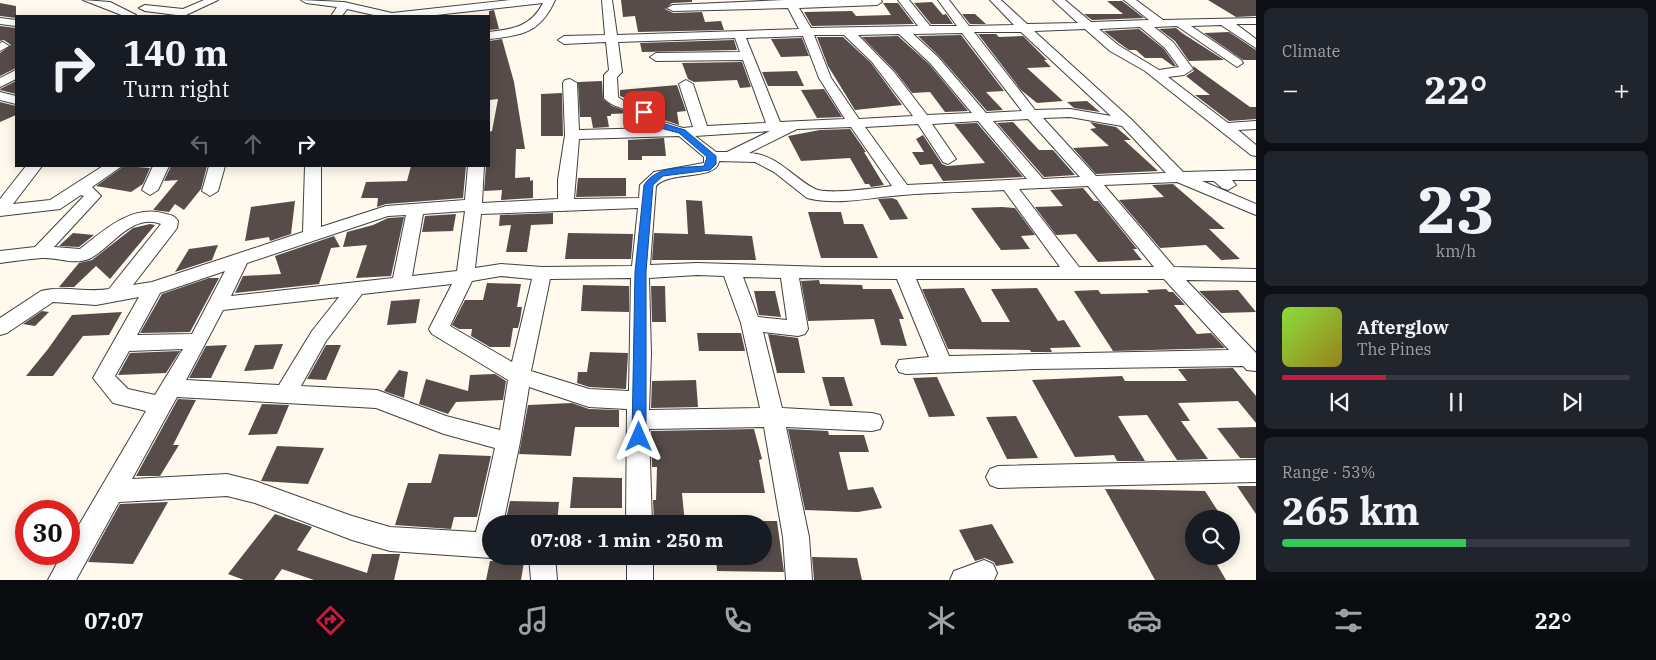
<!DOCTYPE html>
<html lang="en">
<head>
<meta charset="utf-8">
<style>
  :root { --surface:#171b24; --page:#20242c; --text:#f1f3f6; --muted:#9ea1a6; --line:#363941; --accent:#ca193e }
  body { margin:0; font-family:"IBM Plex Serif",serif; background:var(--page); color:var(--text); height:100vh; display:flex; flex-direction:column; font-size:19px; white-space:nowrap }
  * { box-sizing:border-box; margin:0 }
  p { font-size:16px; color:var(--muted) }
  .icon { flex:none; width:28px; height:28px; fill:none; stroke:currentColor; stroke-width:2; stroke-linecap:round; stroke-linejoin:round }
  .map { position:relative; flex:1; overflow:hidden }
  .details { display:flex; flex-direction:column; gap:8px; padding:8px; background:#0d0f14; width:400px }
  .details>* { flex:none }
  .top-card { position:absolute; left:15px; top:15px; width:475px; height:152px; border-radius:0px; box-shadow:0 2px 12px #0003; background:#171b24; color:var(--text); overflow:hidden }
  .buttons { position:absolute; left:1185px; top:510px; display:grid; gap:10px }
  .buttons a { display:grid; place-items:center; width:55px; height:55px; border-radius:50%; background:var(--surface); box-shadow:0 2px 12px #0003; font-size:25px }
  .speed { position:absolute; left:15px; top:500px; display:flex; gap:10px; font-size:25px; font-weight:700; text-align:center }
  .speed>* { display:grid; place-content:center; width:65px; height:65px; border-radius:50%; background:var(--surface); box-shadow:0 2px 12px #0003; line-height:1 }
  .speed .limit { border:8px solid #d22; background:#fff; color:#111 }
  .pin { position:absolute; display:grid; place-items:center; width:42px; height:42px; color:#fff; margin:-21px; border-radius:10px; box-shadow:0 2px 8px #0006 }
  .me { position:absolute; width:55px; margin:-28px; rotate:0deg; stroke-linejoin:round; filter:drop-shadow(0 0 4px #0008) }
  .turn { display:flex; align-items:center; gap:18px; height:105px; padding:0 25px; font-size:22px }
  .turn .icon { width:65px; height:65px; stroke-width:2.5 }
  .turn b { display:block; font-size:35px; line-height:42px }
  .lanes { display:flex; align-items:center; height:48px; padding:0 25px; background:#0003; justify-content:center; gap:25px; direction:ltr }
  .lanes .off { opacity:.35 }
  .big { font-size:38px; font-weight:700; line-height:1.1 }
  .details .card { flex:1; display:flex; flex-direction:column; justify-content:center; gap:8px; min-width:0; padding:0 18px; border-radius:8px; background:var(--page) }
  .details .dial { align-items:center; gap:0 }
  .dial b { font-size:65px; line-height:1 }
  .song { display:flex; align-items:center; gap:15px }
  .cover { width:60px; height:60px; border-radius:8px; background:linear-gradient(135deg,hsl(90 70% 55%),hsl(50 70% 35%)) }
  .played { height:5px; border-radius:2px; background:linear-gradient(90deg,var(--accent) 30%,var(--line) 30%) }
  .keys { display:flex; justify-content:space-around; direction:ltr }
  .heat { display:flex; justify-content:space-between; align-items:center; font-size:28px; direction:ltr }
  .charge { height:8px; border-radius:4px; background:linear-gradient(90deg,#34c759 53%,var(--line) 0) }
  .trip { position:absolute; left:482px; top:515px; width:290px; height:50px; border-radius:25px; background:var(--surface); box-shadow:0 2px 12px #0003; font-weight:700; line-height:50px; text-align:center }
  .dock { display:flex; height:80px; justify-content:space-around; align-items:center; background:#090b0e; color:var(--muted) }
  .dock .icon { width:35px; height:35px }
  .dock .on { color:var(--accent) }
  .dock b { font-size:22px; color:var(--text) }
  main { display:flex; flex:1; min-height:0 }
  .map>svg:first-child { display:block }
  .building { fill:#574c49 }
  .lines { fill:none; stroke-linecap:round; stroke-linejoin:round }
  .minor-casing { stroke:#404040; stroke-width:2 }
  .minor { fill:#fff; fill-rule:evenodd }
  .route { fill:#1a73e8; stroke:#114b97 }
</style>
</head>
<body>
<main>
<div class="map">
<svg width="1256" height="580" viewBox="0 0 1256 580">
  <rect width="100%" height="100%" fill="#fff9ee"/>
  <g class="building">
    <polygon points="621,0 692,0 692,2 672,3 665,9 673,13 702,12 705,22 721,21 724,30 638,32 635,16 623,17"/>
    <polygon points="1208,0 1256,0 1256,16 1236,17"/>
    <polygon points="1107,1 1122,1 1144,18 1092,20 1084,14 1123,14"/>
    <polygon points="932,2 943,15 946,14 953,24 931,24 914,3"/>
    <polygon points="0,3 16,6 16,18 0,16"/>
    <polygon points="883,3 898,3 914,24 812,26 804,12 852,11 856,16 891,15"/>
    <polygon points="494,10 499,29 489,30 489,11"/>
    <polygon points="962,14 975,14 986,24 970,24"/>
    <polygon points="0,26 16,28 16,68 0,76 0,53 11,45 4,40 0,41"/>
    <polygon points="1176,28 1182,33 1224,60 1189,61 1175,41 1159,29"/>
    <polygon points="1139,29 1164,49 1176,66 1173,66 1162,58 1145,58 1136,50 1129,50 1119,43 1104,31"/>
    <polygon points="1229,32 1256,50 1256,60 1243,60 1204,33"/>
    <polygon points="978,34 996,34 999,37 1023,36 1047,60 1044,60 1051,67 1027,68 1063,101 1037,103 1021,90"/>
    <polygon points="961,35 1004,91 986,92 1003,110 987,111 939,56 918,36"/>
    <polygon points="898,36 929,64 968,111 945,112 930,92 912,93 895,71 862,37"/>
    <polygon points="817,37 843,37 871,63 902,105 855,110 828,66"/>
    <polygon points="802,38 809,56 781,57 771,39"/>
    <polygon points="502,39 514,82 525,149 516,149 515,178 530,177 530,181 533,180 533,198 501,200 502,190 484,191 486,166 489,166 489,132 492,131 498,99 489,100 489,41"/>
    <polygon points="734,40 737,50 642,52 640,43"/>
    <polygon points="742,62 751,87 740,88 737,80 694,82 688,79 682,63"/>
    <polygon points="1193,66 1250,107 1256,107 1256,119 1229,121 1195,95 1210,95 1186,76 1194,71"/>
    <polygon points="797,71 804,86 768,86 762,72"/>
    <polygon points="16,81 16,94 0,90 0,89"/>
    <polygon points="602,81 603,99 612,106 631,113 611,114 611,116 607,116 609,127 593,128 591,117 580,117 578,82"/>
    <polygon points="677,85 686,111 677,112 679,125 658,118 650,107 620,96 620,90"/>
    <polygon points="824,89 842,117 817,118 801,90"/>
    <polygon points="562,93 563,136 541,136 541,94"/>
    <polygon points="1087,101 1100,112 1074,108 1067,102"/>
    <polygon points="0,102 16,106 16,115 0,122"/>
    <polygon points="1013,122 1039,150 1053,150 1075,175 1044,177 997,123"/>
    <polygon points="1090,122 1116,127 1131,140 1124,140 1158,171 1096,174 1073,148 1109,146 1090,129 1096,128"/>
    <polygon points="977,123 1023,177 943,181 932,164 920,165 912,152 924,152 916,139 923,135 942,164 947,166 985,163 954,124"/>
    <polygon points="850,129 866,152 864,152 884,185 871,187 869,184 865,184 850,158 801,161 788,136 820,130"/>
    <polygon points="664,138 666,156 642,156 642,160 628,160 628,140"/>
    <polygon points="124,166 150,168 143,184 131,192 96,186"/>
    <polygon points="171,166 207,166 201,189 184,210 175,204 169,212 153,210 178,180 164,181"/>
    <polygon points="411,166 466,166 463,198 386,204 377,207 378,198 361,198 366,182 407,181"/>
    <polygon points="578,178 626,178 626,196 576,197"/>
    <polygon points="1173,184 1225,229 1209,229 1240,259 1221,260 1206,245 1160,248 1119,200 1164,197 1152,185"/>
    <polygon points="1083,188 1094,201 1098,201 1137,249 1133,249 1142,260 1098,262 1076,234 1056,235 1035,207 1063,206 1050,190"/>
    <polygon points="892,198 897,200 908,219 890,220 878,199"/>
    <polygon points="686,200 702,201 705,234 752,236 756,260 652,260 654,233 688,234"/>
    <polygon points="295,201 291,234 270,241 269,237 245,241 251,207"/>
    <polygon points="1002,207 1015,208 1035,235 1021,236 1030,249 1001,250 971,208"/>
    <polygon points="808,212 841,212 844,224 863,224 878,258 821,258"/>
    <polygon points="553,213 553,224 531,225 527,252 506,252 511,225 499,226 500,215"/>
    <polygon points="456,214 453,231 422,232 425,216"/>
    <polygon points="404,217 391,276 356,278 367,245 343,247 347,232 373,225 388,218"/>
    <polygon points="150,224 155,225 110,279 96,266 74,287 59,287 79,263 92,260 133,228"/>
    <polygon points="73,233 94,235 79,247 59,246"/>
    <polygon points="568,233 633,234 631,259 565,259"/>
    <polygon points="334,236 340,247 331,248 319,284 235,293 243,276 281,274 275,256"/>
    <polygon points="218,245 212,260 175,272 189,249"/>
    <polygon points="209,278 219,278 190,332 140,333 162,294"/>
    <polygon points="819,280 820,284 862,285 863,289 891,289 904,319 899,319 907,346 881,345 874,319 808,321 801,281"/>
    <polygon points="487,283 521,284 517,307 522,307 520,320 518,328 513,328 510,347 490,347 471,336 472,329 459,329 452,325 465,300 483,300"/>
    <polygon points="583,285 629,286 629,312 581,311"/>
    <polygon points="651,286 665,286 666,322 652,322"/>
    <polygon points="964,288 982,322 1010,322 991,289 1037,288 1058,321 1064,320 1081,347 1050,348 1052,352 1031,352 1030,350 948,349 922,289"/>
    <polygon points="1166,289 1169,292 1173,292 1185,305 1174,305 1197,334 1211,333 1225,348 1113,351 1074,291 1098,290 1101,294 1149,293 1147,290"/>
    <polygon points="1238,290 1256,312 1221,313 1199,291"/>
    <polygon points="754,291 775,291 781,317 759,315"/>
    <polygon points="420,299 416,323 387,325 391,301"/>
    <polygon points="42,311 49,312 35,326 23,324"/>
    <polygon points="122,312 109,335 83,336 53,376 26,376 48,349 72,315"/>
    <polygon points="697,333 741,333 745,351 699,351"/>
    <polygon points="768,334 798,338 805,373 777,373"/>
    <polygon points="283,344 273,369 244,371 255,345"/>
    <polygon points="227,345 211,378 189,378 206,346"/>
    <polygon points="326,345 341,345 326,380 307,379"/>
    <polygon points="180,351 166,373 118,375 130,353"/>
    <polygon points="590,352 628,353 626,389 589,387 577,383 578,372 587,372"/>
    <polygon points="1233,368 1256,396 1256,423 1238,401 1178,403 1190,421 1181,421 1208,459 1177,460 1147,415 1118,416 1145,461 1117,461 1114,455 1075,457 1032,380 1122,376 1125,381 1187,381 1178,369"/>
    <polygon points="399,370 408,372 404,398 384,391"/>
    <polygon points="495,374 506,381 503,400 456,402 448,414 419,404 426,379 468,391 470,375"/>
    <polygon points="822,377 844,377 853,406 830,406"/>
    <polygon points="937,377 955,416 929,417 913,378"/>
    <polygon points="696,380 698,407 651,408 652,381"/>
    <polygon points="178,399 196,400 173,445 179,445 160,476 136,476"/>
    <polygon points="572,403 589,409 619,410 619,427 575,427 571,456 519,454 528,405"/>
    <polygon points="262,404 289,405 277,434 248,435"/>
    <polygon points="1016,416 1038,458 1007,459 986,417"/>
    <polygon points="1256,427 1256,458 1240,458 1217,428"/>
    <polygon points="754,429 762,459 759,460 765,493 682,493 685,524 654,524 653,500 656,500 657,467 652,467 651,431"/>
    <polygon points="788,429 828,431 829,435 864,435 869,452 839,452 848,490 873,487 882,508 858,512 805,510"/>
    <polygon points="277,446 324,448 308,484 261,481"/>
    <polygon points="439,454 491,456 477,517 454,517 451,529 395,525 408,483 431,483"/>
    <polygon points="573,477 622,478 622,508 570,508"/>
    <polygon points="1237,486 1256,486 1256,514"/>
    <polygon points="1105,489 1205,491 1223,519 1194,519 1194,556 1212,556 1226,580 1155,580"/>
    <polygon points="510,501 559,502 557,524 505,524"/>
    <polygon points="168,502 133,564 88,562 120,504"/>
    <polygon points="275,514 312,527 297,550 367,573 372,554 400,554 394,580 314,580 282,569 274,580 244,580 228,574"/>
    <polygon points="764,521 777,521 784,572 717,571 716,556 764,556"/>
    <polygon points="992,524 1014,563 996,566 994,562 985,558 975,561 959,530"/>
    <polygon points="812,557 857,558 862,580 814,580"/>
    <polygon points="490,561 524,562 521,580 486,580"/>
  </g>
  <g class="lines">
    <g class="minor-casing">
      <g id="minor">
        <polygon points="83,0 110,2 136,15 124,16"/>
        <polygon points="204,0 218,0 184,16 145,11 139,8 145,5 183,9"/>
        <path d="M301 0 344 2 392 13 511 0H555C540 33 523 35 489 39V32C513 29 531 27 543 3L427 16H378L347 9 342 16H331L337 7 306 3Z"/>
        <path d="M602 0H612L617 35 799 29 788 8 673 11 667 8 673 5 784 0H881L882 2 877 5 799 8 811 28 918 26 898 0H909L930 26H957L938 0H949L969 26 1014 25 990 0H1001L1027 24 1078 23 1053 0H1065L1091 22 1149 20 1124 0H1136L1163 20 1256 18V24H1236L1256 39V48L1221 25 1191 26 1241 60 1243 63 1237 67 1177 26 1154 27 1173 42 1193 69 1184 75 1168 77 1228 123 1256 121V129L1238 130 1256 145V156L1251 155 1145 71 1110 51 1085 29 1034 31 1132 120 1183 172 1256 170V180H1232L1236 185 1228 190 1222 188 1214 181H1202L1256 204V215L1177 182 1104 185 1174 267 1256 269V281L1186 280 1256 353V371L1247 370 1243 366 1035 369 906 374 899 372 896 366 899 360 929 357 897 279 799 278 808 329 805 334 798 336 763 332 782 408 872 413 880 415 883 422 880 429 872 431 786 427 809 537 812 580H786L783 537 764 427 649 429 652 524H626L627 409 589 407 529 387 520 442 503 524H491V556H497L491 558 390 551 352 540 255 503 227 496 119 502 76 580H48L62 554H69V542L146 411 113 403 93 378 139 297 96 305 53 302 7 333 0 335V318L41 291C64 285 86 293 109 289L161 224C132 213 113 246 91 258 75 266 59 257 42 258 28 259 14 261 0 263V251L35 247 84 196 81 195 60 209 0 216V199L26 166H42L13 204 50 200 103 166H122L92 187 101 196 54 247 80 249C104 230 133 203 166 214 171 215 175 216 178 221L177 228 133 285 152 282 303 232 305 166H321V227L386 206 465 200 468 166H484L482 203 558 199V180L565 135 563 83 565 80 570 79 577 83 579 130 655 128C646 126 646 122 640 116 630 107 614 110 604 98V75L609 70 606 42 564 44 558 40 564 36 605 35ZM1140 27 1165 48 1179 67 1159 70 1118 45 1099 29ZM974 32H1021L1111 116 1070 109 1035 110ZM962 33 1022 111 986 113 938 57 913 34ZM899 34 930 63 972 113 927 115 894 72 858 35ZM814 35H844L872 62 913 116 859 119 831 78ZM803 36 819 78 845 119 780 122 746 38ZM735 38 740 52 656 53 650 57 656 61 743 60 766 123 707 126 693 84 686 80 679 84 693 127 683 128 657 120 649 109 624 101 618 97 617 77 622 72 618 42ZM1070 117 1122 126 1166 173 1096 176 1043 118ZM1028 119 1080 177 1043 179 993 121ZM978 121 1027 179 907 185 865 127 918 124 943 162 948 164 956 159 932 124ZM851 127 892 186C877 188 827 195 815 189 792 177 777 154 749 153L797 129ZM770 131 727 152H716L695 136ZM679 136 704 157V163L654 172 640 185 639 198 574 199 579 139ZM719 161 755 162 774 172 807 198C838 206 872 197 903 195 937 192 970 192 1004 190L1060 267H826L697 263 650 265 656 186C670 170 717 181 719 161ZM1088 186 1154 267H1079L1019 189ZM638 208 632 266 542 267 501 264 475 268 481 214ZM465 211 457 271 412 276 423 214ZM406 215 393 278 231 296 247 263 388 216ZM225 271 192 334 137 335 160 293ZM697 275 724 276 741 323 760 408 649 410 651 354 649 278ZM501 276 532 279 512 362 450 326 472 281ZM743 277 781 278 787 320 758 317ZM631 278 629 391 589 389 531 371 550 279ZM916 279H1164L1229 350 949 356ZM452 284 429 329 432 334 508 380 500 430 446 416 377 390 301 386 326 341 362 294ZM339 297 312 331 279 385 186 380 223 310ZM183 349 155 395 128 389 115 376 129 351ZM177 397 376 408 444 434 495 448 476 532 390 527 352 516 255 481 227 474 132 479Z"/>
        <polygon points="0,18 16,20 16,26 0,24"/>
        <polygon points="3,42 9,46 0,51 0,43"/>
        <polygon points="16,70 16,79 0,87 0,78"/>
        <polygon points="0,92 16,96 16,104 0,100"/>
        <polygon points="153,166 169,166 158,190 150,195 142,190"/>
        <polygon points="209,166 225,166 218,191 210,196 202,191"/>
        <polygon points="1256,460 1256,482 998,488 990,485 986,477 990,469 998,466"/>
        <polygon points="529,556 555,556 557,580 531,580"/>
        <rect x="627" y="556" width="26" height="24"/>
        <polygon points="984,560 993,564 997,573 994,580 950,580 954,571"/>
      </g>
    </g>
    <use href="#minor" class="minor"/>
  </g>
  <path class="route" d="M641 110H647L655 121 685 130 716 156V164L710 170 663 176 653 185 646 272V437L644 442H634L632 437 635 272 644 185C657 165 683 168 704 166L707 157 679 133 649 125 640 112Z"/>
</svg>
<div class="buttons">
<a><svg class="icon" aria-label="search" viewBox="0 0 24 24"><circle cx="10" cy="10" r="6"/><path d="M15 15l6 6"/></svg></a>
</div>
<div class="speed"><div class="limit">30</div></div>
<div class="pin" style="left:644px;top:112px;background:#d93025"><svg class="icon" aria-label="arrive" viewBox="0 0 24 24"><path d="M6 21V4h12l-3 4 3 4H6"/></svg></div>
<svg class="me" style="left:639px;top:437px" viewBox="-20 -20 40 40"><path d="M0-17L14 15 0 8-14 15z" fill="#1a73e8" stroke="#fff" stroke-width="4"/></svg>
<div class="trip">07:08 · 1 min · 250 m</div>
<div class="top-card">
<div class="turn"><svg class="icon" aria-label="right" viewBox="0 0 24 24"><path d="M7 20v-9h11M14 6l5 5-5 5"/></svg><div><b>140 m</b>Turn right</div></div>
<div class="lanes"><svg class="icon off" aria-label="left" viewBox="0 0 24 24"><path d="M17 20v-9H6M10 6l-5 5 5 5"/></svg><svg class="icon off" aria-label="ahead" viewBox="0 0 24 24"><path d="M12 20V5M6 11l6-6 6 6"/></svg><svg class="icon" aria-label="right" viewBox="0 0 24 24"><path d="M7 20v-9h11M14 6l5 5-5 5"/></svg></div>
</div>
</div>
<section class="details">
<div class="card"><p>Climate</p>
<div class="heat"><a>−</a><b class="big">22°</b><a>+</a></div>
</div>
<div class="card dial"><b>23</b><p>km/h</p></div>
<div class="card">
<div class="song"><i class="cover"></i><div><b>Afterglow</b><p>The Pines</p></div></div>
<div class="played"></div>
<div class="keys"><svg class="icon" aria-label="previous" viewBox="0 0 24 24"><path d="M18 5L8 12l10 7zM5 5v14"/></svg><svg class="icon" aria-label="pause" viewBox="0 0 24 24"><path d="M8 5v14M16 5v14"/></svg><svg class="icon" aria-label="next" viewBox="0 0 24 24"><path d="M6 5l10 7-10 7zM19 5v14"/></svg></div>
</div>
<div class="card"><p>Range · 53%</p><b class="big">265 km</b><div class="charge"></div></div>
</section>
</main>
<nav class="dock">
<b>07:07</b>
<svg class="icon on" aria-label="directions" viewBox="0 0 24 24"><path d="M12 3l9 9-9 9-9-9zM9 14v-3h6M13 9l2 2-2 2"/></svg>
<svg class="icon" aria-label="music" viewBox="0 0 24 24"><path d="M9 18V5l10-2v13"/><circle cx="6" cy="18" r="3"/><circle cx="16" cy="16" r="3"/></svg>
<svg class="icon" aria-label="phone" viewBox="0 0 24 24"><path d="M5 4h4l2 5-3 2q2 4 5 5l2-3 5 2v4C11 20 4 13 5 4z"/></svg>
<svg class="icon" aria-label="climate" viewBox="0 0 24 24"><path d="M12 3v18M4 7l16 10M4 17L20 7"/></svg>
<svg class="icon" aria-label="car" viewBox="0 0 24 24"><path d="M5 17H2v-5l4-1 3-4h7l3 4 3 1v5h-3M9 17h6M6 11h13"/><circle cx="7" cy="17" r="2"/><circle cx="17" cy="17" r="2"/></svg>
<svg class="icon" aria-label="filters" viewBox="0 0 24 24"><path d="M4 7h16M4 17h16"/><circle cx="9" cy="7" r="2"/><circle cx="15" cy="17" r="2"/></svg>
<b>22°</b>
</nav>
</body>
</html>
